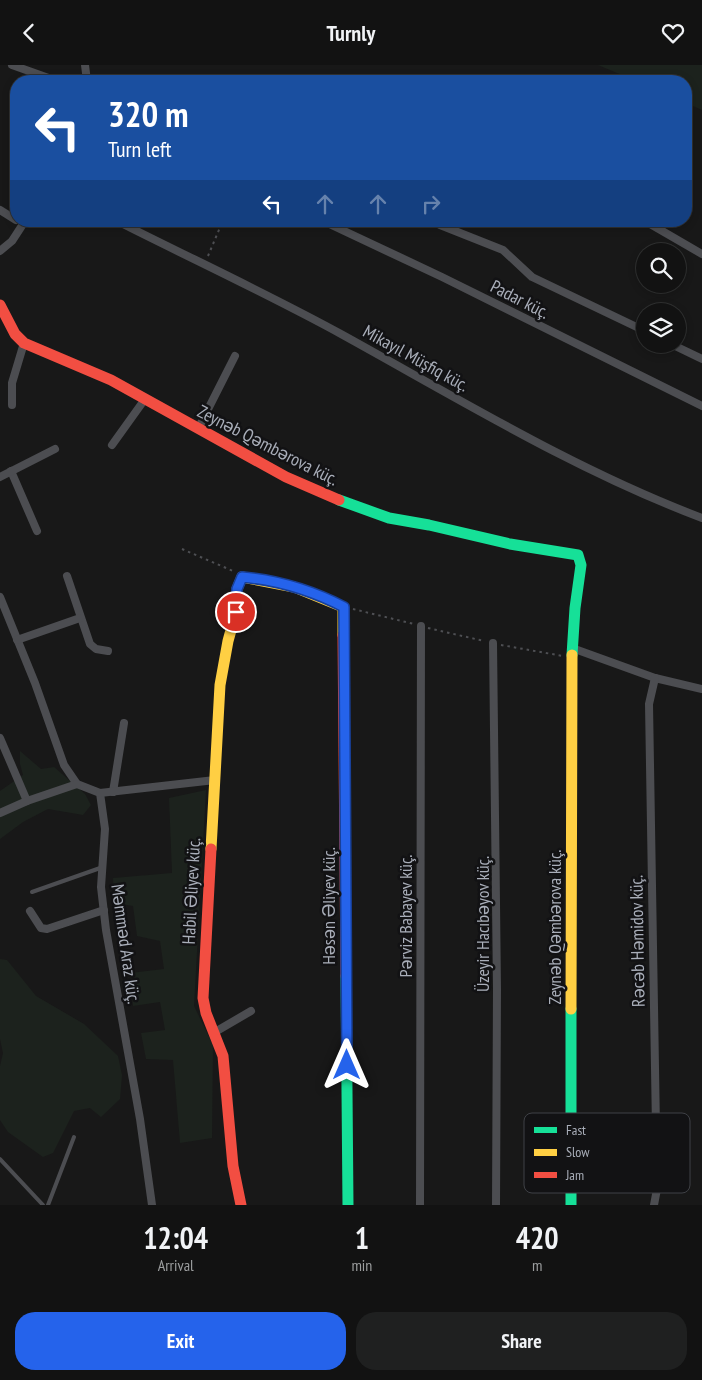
<!DOCTYPE html>
<meta charset="utf-8">
<style>
:root{--surface:#121212;--page:#1f2020;--text:#f1f3f6;--muted:#9c9e9f;--line:#313232;--accent:#2563eb}
body{margin:0;font-family:"PT Sans Narrow",sans-serif;background:var(--page);color:var(--text);height:100vh;display:flex;flex-direction:column;font-size:19px;white-space:nowrap}
*{box-sizing:border-box;margin:0}
p{font-size:16px;color:var(--muted)}
.icon{flex:none;width:28px;height:28px;fill:none;stroke:currentColor;stroke-width:2;stroke-linecap:round;stroke-linejoin:round}
.map{position:relative;height:1140px;overflow:hidden}
.sheet{display:flex;flex-direction:column;background:var(--surface);flex:1}
.sheet>*{flex:none}
.top-card{position:absolute;left:10px;top:10px;width:682px;height:152px;border-radius:20px;box-shadow:0 2px 8px #0003,0 0 0 1px var(--line);background:#1a4fa0;color:#fff;overflow:hidden}
.controls{position:absolute;left:636px;top:178px;display:grid;gap:10px}
.controls a{display:grid;place-items:center;width:50px;height:50px;border-radius:50%;background:var(--surface);box-shadow:0 2px 8px #0003,0 0 0 1px var(--line);font-size:25px}
.pin{position:absolute;display:grid;place-items:center;width:42px;height:42px;color:#fff;margin:-21px;border:2px solid #fff;border-radius:50%;box-shadow:0 1px 5px #0007}
.me{position:absolute;width:55px;margin:-28px;rotate:0deg;stroke-linejoin:round;filter:drop-shadow(0 0 4px #0008)}
.turn{display:flex;align-items:center;gap:18px;height:105px;padding:0 15px;font-size:22px}
.turn .icon{width:65px;height:65px;stroke-width:2.5}
.turn b{display:block;font-size:35px;line-height:42px}
.lanes{display:flex;align-items:center;height:48px;padding:0 15px;background:#0003;justify-content:center;gap:25px;direction:ltr}
.lanes .off{opacity:.35}
.eta{display:flex;justify-content:space-evenly;align-items:center;height:85px;text-align:center}
.eta b{font-size:30px;font-weight:600;line-height:35px}
.button{display:flex;gap:10px;margin-top:auto;padding:10px 15px}
.button a{flex:1;height:58px;border-radius:20px;background:var(--accent);color:#fff;font-size:20px;font-weight:600;line-height:58px;text-align:center}
.button a+a{background:var(--page);color:var(--text)}
header{display:flex;justify-content:space-between;align-items:center;height:65px;padding:0 15px;background:var(--surface);font-size:22px;font-weight:600}
.map>svg:first-child{display:block}
</style>
<header><svg class="icon" aria-label="back" viewBox="0 0 24 24"><path d="M15 5l-7 7 7 7"/></svg>Turnly<svg class="icon" aria-label="heart" viewBox="0 0 24 24"><path d="M12 20l-8-8c-3-5 5-10 8-4 3-6 11-1 8 4z"/></svg></header>
<div class="map">
<svg width="702" height="1140" viewBox="0 0 702 1140">
<rect width="100%" height="100%" fill="#181818"/>
<g fill="#1c221d">
<polygon points="598,0 702,0 702,45 686,38 686,16 636,16"/>
<polygon points="20,686 41,704 54,702 85,729 91,740 83,750 48,744 23,757 0,774 0,726 23,710 20,699"/>
<polygon points="206,725 194,941 213,980 212,1073 180,1078 173,995 146,994 141,968 165,965 160,937 133,941 130,908 164,904 160,876 137,871 133,841 114,838 113,813 172,808 169,733"/>
<polygon points="0,894 7,895 36,931 84,959 118,991 122,1010 120,1034 101,1052 90,1043 74,1046 53,1088 43,1092 8,1067 0,1055 0,1001 3,988 0,974"/>
</g>
<g fill="none" stroke-linecap="round" stroke-linejoin="round">
<g stroke="#4e4f53" stroke-width="2" stroke-dasharray="2.5 4" stroke-linecap="butt">
<polyline points="208,191 221,160"/>
<polyline points="182,484 233,506"/>
<polyline points="353,544 414,559"/>
<polyline points="428,563 484,576"/>
<polyline points="501,580 563,591"/>
</g>
<g stroke="#4c4d51" stroke-width="4">
<polyline points="32,827 103,802"/>
<polyline points="0,1094 43,1140"/>
<polyline points="48,1140 74,1072"/>
</g>
<g stroke="#4c4d51" stroke-width="8">
<polyline points="12,0 57,16"/>
<polyline points="85,0 87,16"/>
<polyline points="0,145 16,155"/>
<path d="M 117,156 C 192,194 268,229 341,269 C 459,334 575,405 702,453"/>
<polyline points="323,156 442,212 702,341"/>
<polyline points="437,156 440,160 503,185 532,212 645,266"/>
<polyline points="645,156 702,189"/>
<polyline points="0,186 12,176 25,156"/>
<polyline points="671,279 702,294"/>
<polyline points="12,340 12,318 24,278"/>
<polyline points="198,364 235,291"/>
<polyline points="112,380 145,334"/>
<polyline points="11,406 37,466"/>
<polyline points="0,412 55,384"/>
<polyline points="67,511 90,579 96,584 108,586"/>
<polyline points="0,532 35,618 64,700 77,719 100,728 105,764 101,822 106,865 140,1054 152,1140"/>
<polyline points="17,575 80,553"/>
<polyline points="493,578 497,924 496,1140"/>
<polyline points="572,583 655,613 702,624"/>
<polyline points="0,673 27,736"/>
<polyline points="113,727 124,658"/>
<polyline points="100,728 215,715"/>
<polyline points="0,748 27,736 77,719"/>
<polyline points="30,846 41,863 47,864 104,845"/>
<polyline points="215,967 251,946"/>
<polyline points="420,1140 421,561"/>
<polyline points="654,1140 657,1124 649,639 655,613"/>
</g>
<g stroke="#16e098" stroke-width="11">
<polyline points="339,435 389,453 429,460 510,479 578,490 581,500 575,543 572,590"/>
<polyline points="346,911 348,1140"/>
<polyline points="571,944 571,1140"/>
</g>
<g stroke="#ffcf43" stroke-width="11">
<polyline points="211,784 220,620 228,576 236,547 237,524 242,512 294,522 343,542 343,570"/>
<polyline points="571,944 572,590"/>
</g>
<g stroke="#f24e42" stroke-width="11">
<polyline points="0,240 15,269 24,278 111,315 286,412 339,435"/>
<polyline points="343,570 346,911"/>
<polyline points="211,784 203,933 206,948 223,991 233,1101 241,1140"/>
</g>
</g>
<g fill="none" stroke-linecap="round" stroke-linejoin="round">
<defs>
<path id="route" d="M 236,547 L 237,524 L 242,512 C 276,515 313,526 344,542 L 347,1000"/>
</defs>
<use href="#route" stroke="#184099" stroke-width="12"/>
<use href="#route" stroke="#2563eb" stroke-width="9"/>
</g>
<g text-anchor="middle" dominant-baseline="central" stroke-width="5" stroke-linejoin="round" paint-order="stroke">
<g font-size="18" fill="#a9aeb9" stroke="#121214">
<text transform="translate(520 234) rotate(27)">Padar küç.</text>
<text transform="translate(416 293) rotate(29)">Mikayıl Müşfiq küç.</text>
<text transform="translate(268 380) rotate(27)">Zeynəb Qəmbərova küç.</text>
<text transform="translate(191 826) rotate(-87)">Habil Əliyev küç.</text>
<text transform="translate(328 841) rotate(-90)">Həsən Əliyev küç.</text>
<text transform="translate(405 851) rotate(-90)">Pərviz Babayev küç.</text>
<text transform="translate(482 859) rotate(-90)">Üzeyir Hacıbəyov küç.</text>
<text transform="translate(554 862) rotate(-90)">Zeynəb Qəmbərova küç.</text>
<text transform="translate(637 876) rotate(-91)">Rəcəb Həmidov küç.</text>
<text transform="translate(126 879) rotate(82)">Məmməd Araz küç.</text>
</g>
</g>
<rect x="524" y="1048" width="166" height="80" rx="8" fill="#121214" stroke="#3f4146" stroke-width="1"/>
<rect x="534" y="1062" width="23" height="6" fill="#16e098"/>
<rect x="534" y="1084" width="23" height="7" fill="#ffcf43"/>
<rect x="534" y="1107" width="23" height="6" fill="#f24e42"/>
<g font-size="14" fill="#a9aeb9">
<text x="566" y="1070">Fast</text>
<text x="566" y="1092">Slow</text>
<text x="566" y="1115">Jam</text>
</g>
</svg>
<div class="controls">
<a><svg class="icon" aria-label="search" viewBox="0 0 24 24"><circle cx="10" cy="10" r="6"/><path d="M15 15l6 6"/></svg></a>
<a><svg class="icon" aria-label="layers" viewBox="0 0 24 24"><path d="M12 4l9 5-9 5-9-5zM3 14l9 5 9-5"/></svg></a>
</div>
<div class="pin" style="left:236px;top:547px;background:#d93025"><svg class="icon" aria-label="arrive" viewBox="0 0 24 24"><path d="M6 21V4h12l-3 4 3 4H6"/></svg></div>
<svg class="me" style="left:347px;top:1000px" viewBox="-20 -20 40 40"><path d="M0-17L14 15 0 8-14 15z" fill="#2563eb" stroke="#fff" stroke-width="4"/></svg>
<div class="top-card">
<div class="turn"><svg class="icon" aria-label="left" viewBox="0 0 24 24"><path d="M17 20v-9H6M10 6l-5 5 5 5"/></svg><div><b>320 m</b>Turn left</div></div>
<div class="lanes"><svg class="icon" aria-label="left" viewBox="0 0 24 24"><path d="M17 20v-9H6M10 6l-5 5 5 5"/></svg><svg class="icon off" aria-label="ahead" viewBox="0 0 24 24"><path d="M12 20V5M6 11l6-6 6 6"/></svg><svg class="icon off" aria-label="ahead" viewBox="0 0 24 24"><path d="M12 20V5M6 11l6-6 6 6"/></svg><svg class="icon off" aria-label="right" viewBox="0 0 24 24"><path d="M7 20v-9h11M14 6l5 5-5 5"/></svg></div>
</div>
</div>
<section class="sheet">
<div class="eta">
<div><b>12:04</b><p>Arrival</p></div>
<div><b>1</b><p>min</p></div>
<div><b>420</b><p>m</p></div>
</div>
<div class="button"><a>Exit</a><a>Share</a></div>
</section>
